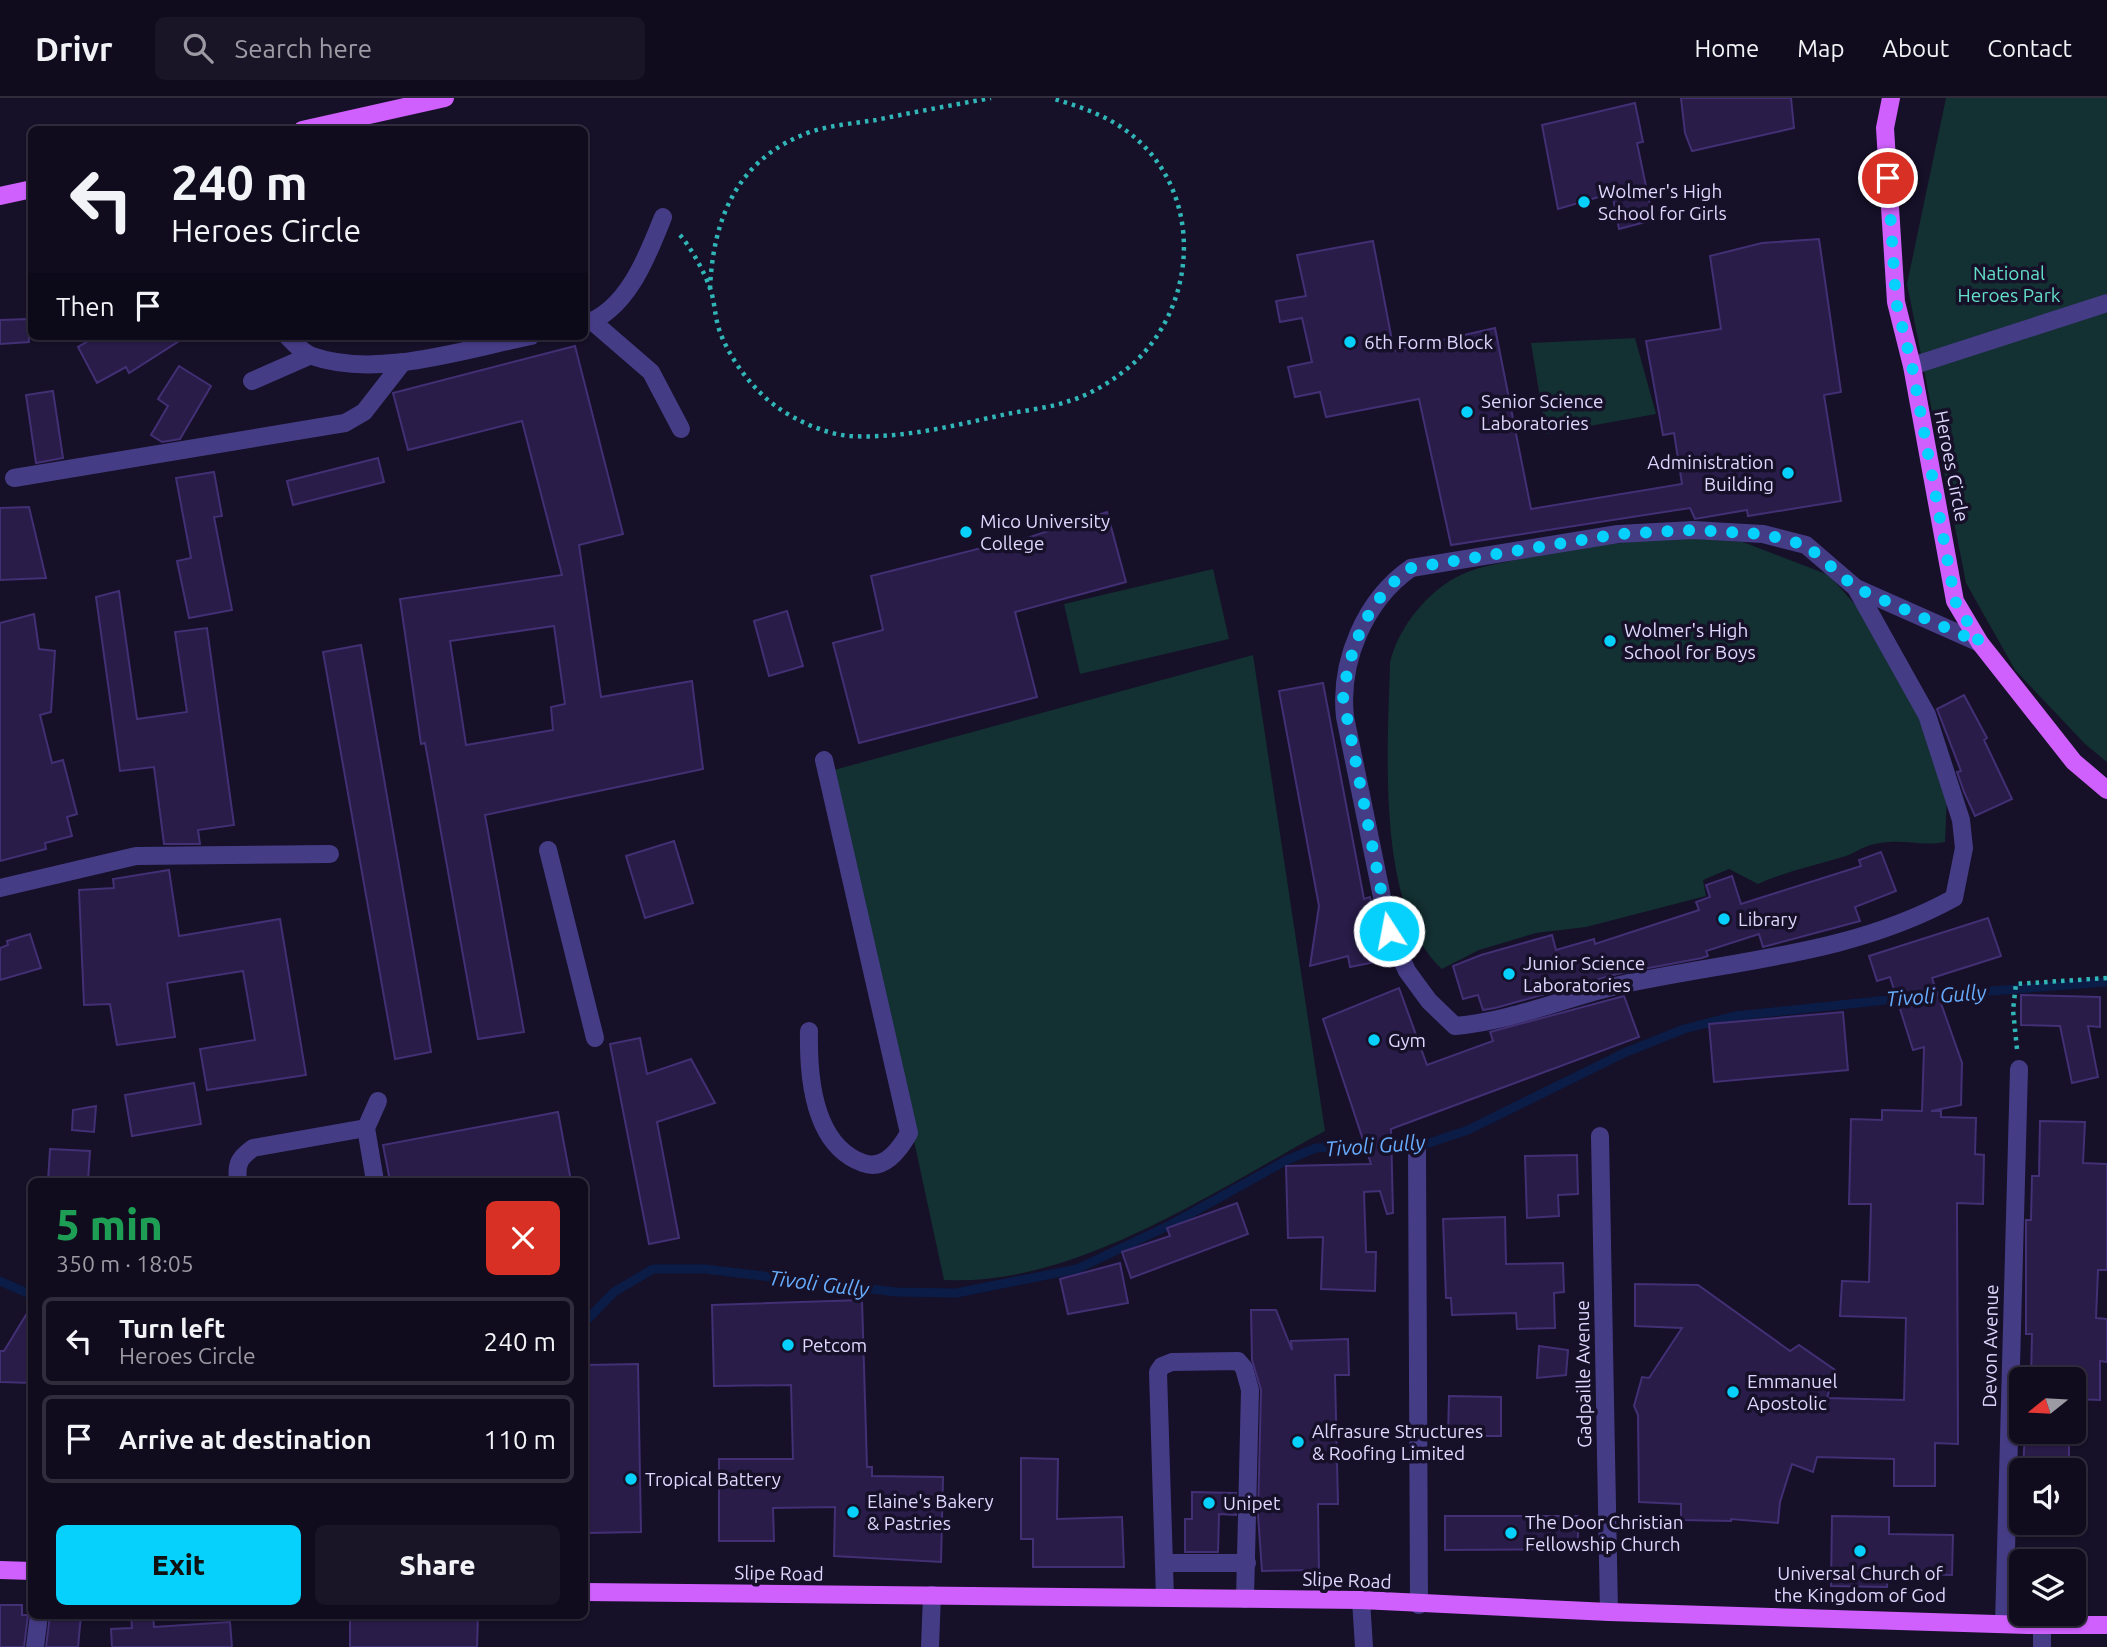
<!DOCTYPE html>
<meta charset="utf-8">
<style>
:root{--surface:#100c1e;--page:#191527;--text:#f1f3f6;--muted:#9c9ba4;--line:#302c3c;--accent:#06d0fc}
body{margin:0;font-family:Ubuntu,sans-serif;background:var(--page);color:var(--text);height:100vh;display:flex;flex-direction:column;font-size:26px;white-space:nowrap}
*{box-sizing:border-box;margin:0}
p{font-size:23px;color:var(--muted)}
.icon{flex:none;width:38px;height:38px;fill:none;stroke:currentColor;stroke-width:2;stroke-linecap:round;stroke-linejoin:round}
.map{position:relative;flex:1;overflow:hidden}
.details{position:absolute;left:28px;top:1080px;width:560px;height:441px;display:flex;flex-direction:column;background:var(--surface);border-radius:10px;box-shadow:0 2px 5px #0004,0 0 0 2px var(--line)}
.details>*{flex:none}
.top-card{position:absolute;left:28px;top:28px;width:560px;height:214px;border-radius:10px;box-shadow:0 2px 5px #0004,0 0 0 2px var(--line);background:#100c1e;color:var(--text);overflow:hidden}
.needle{width:46px;rotate:252deg}
.controls{position:absolute;left:2009px;top:1269px;display:grid;gap:14px}
.controls a{display:grid;place-items:center;width:77px;height:77px;border-radius:10px;background:var(--surface);box-shadow:0 2px 5px #0004,0 0 0 2px var(--line);font-size:35px}
.pin{position:absolute;display:grid;place-items:center;width:60px;height:60px;color:#fff;margin:-30px;border:4px solid #fff;border-radius:50%;box-shadow:0 2px 7px #0007}
.me{position:absolute;width:77px;margin:-38px;rotate:349deg;stroke-linejoin:round;filter:drop-shadow(0 0 5px #0008)}
.turn{display:flex;align-items:center;gap:24px;height:147px;padding:0 28px;font-size:32px}
.turn .icon{width:91px;height:91px;stroke-width:2.5}
.turn b{display:block;font-size:49px;line-height:60px}
.then{display:flex;align-items:center;height:66px;padding:0 28px;background:#0003;gap:14px;font-size:26px}
.round{display:grid;place-items:center;flex:none;width:74px;height:74px;border-radius:10px;background:var(--page)}
.summary{display:flex;align-items:center;justify-content:space-between;height:119px;padding:0 28px}
h1{font-size:42px;font-weight:800;line-height:52px;color:#1e9e55}
.action{display:flex;gap:14px;margin-top:auto;padding:14px 28px}
.action a{flex:1;height:80px;border-radius:10px;background:var(--accent);color:#111;font-size:28px;font-weight:800;line-height:80px;text-align:center}
.action a+a{background:var(--page);color:var(--text)}
ul{padding:0;list-style:none}
li{display:flex;align-items:center;gap:21px;height:88px;margin:0 14px 10px;padding:0 14px;border:4px solid var(--line);border-radius:10px}
li div{flex:1}
li b{display:block;font-size:26px}
li em{font-style:normal}
header{display:flex;align-items:center;gap:42px;box-sizing:border-box;height:98px;padding:0 35px;background:var(--surface);border-bottom:2px solid var(--line)}
header strong{font-size:33px}
nav{display:flex;gap:38px;margin-inline-start:auto;font-size:24px}
.search{width:490px;height:63px;background:var(--page);display:flex;align-items:center;gap:18px;box-sizing:border-box;padding:0 24px;border-radius:10px;color:var(--muted);font-size:26px}
.map>svg:first-child{display:block}
</style>
<header>
<strong>Drivr</strong>
<div class="search"><svg class="icon" aria-label="search" viewBox="0 0 24 24"><circle cx="10" cy="10" r="6"/><path d="M15 15l6 6"/></svg>Search here</div>
<nav><a>Home</a><a>Map</a><a>About</a><a>Contact</a></nav>
</header>
<div class="map">
<svg width="2107" height="1549" viewBox="0 0 2107 1549">
<rect width="100%" height="100%" fill="#161028"/>
<g fill="#133032">
<polygon points="1946,0 2107,0 2107,664 2085,646 2015,572 1966,485 1907,186"/>
<polygon points="1635,240 1656,316 1546,336 1531,245"/>
<path d="M 1685,440 L 1743,444 L 1829,477 L 1866,519 L 1917,615 L 1947,699 L 1945,744 C 1919,749 1898,739 1871,747 C 1862,749 1855,755 1846,758 C 1816,767 1787,773 1758,786 L 1729,771 L 1703,782 L 1706,798 L 1586,829 L 1536,835 L 1479,852 L 1442,871 C 1375,809 1388,648 1390,564 C 1399,528 1429,491 1463,476 C 1481,468 1501,465 1520,461 C 1575,449 1629,443 1685,440 Z"/>
<polygon points="1213,471 1229,541 1080,576 1064,506"/>
<path d="M 1253,557 L 1325,1033 C 1213,1093 1075,1189 944,1182 L 834,672 Z"/>
</g>
<g fill="none" stroke-linecap="round" stroke-linejoin="round">
<g stroke="#0b1c46" stroke-width="9">
<polyline points="1927,898 2107,884"/>
<polyline points="0,1183 32,1197"/>
<polyline points="584,1225 614,1194 653,1171 705,1171 896,1194 956,1195 1077,1171 1170,1127 1287,1062 1316,1050 1429,1045 1468,1032 1624,955 1684,931 1735,918 1906,900"/>
</g>
</g>
<g fill="#291c49" stroke="#422f74" stroke-width="2" fill-rule="evenodd">
<polygon points="1681,0 1791,0 1794,30 1692,53 1685,35"/>
<polygon points="1635,5 1643,44 1637,45 1653,122 1619,131 1612,95 1558,111 1542,27"/>
<polygon points="1819,141 1841,294 1824,297 1841,403 1748,418 1747,412 1695,421 1690,410 1451,447 1419,301 1326,319 1320,294 1295,299 1288,269 1312,264 1302,220 1280,224 1276,203 1306,198 1297,157 1373,143 1394,253 1495,230 1531,411 1682,386 1674,335 1663,337 1646,243 1721,231 1710,158 1762,145"/>
<polygon points="28,221 29,244 0,246 0,222"/>
<polygon points="97,238 187,238 129,275 126,269 97,285 78,249"/>
<path d="M 575,248 L 623,436 L 579,447 L 601,599 L 692,583 L 703,671 L 485,717 L 524,934 L 478,941 L 425,645 L 421,646 L 400,501 L 562,477 L 522,323 L 408,352 L 393,295 ZM 554,528 L 565,606 L 551,609 L 553,632 L 466,647 L 450,543 Z"/>
<polygon points="179,268 211,288 180,341 162,344 151,337 168,308 158,301"/>
<polygon points="53,293 63,360 36,365 26,297"/>
<polygon points="378,360 384,384 293,407 287,383"/>
<polygon points="214,374 222,418 214,419 232,512 189,520 177,463 191,460 176,380"/>
<polygon points="29,409 46,480 0,482 0,410"/>
<polygon points="1107,414 1126,484 1015,514 1037,599 859,645 833,545 883,532 871,478 1005,444 1005,447"/>
<polygon points="119,493 137,621 187,614 175,534 207,530 234,727 198,732 200,746 164,746 154,669 120,673 96,499"/>
<polygon points="787,513 803,568 769,578 754,523"/>
<polygon points="34,516 39,551 55,553 51,614 40,617 52,665 63,662 77,716 67,719 72,738 45,745 46,751 0,763 0,525"/>
<polygon points="361,547 431,954 395,961 323,554"/>
<polygon points="1323,585 1364,801 1370,799 1385,862 1350,869 1348,858 1310,868 1319,808 1279,593"/>
<polygon points="1964,597 1987,640 1984,642 2012,701 1975,718 1964,694 1957,674 1961,673 1937,611"/>
<polygon points="674,743 693,805 645,820 626,758"/>
<polygon points="1881,754 1896,793 1855,809 1860,823 1763,849 1759,836 1706,853 1708,858 1702,860 1617,876 1495,910 1483,912 1478,897 1463,901 1453,868 1481,857 1552,837 1556,852 1594,841 1595,846 1699,812 1696,804 1710,799 1706,787 1732,778 1741,806 1861,768 1859,762"/>
<polygon points="169,772 179,838 280,821 306,977 207,992 200,951 255,942 243,873 167,885 175,939 117,947 110,906 84,907 79,792 114,790 113,781"/>
<polygon points="1988,820 2001,858 1932,880 1936,892 1929,894 1937,894 1962,965 1961,1007 1931,1013 1941,1013 1941,1019 1976,1020 1975,1056 1984,1057 1983,1106 1957,1105 1958,1346 1935,1345 1935,1388 1894,1388 1894,1361 1817,1359 1813,1374 1792,1366 1780,1404 1778,1425 1731,1421 1731,1423 1681,1422 1681,1406 1639,1404 1638,1317 1634,1308 1642,1279 1649,1280 1682,1230 1635,1228 1635,1186 1698,1187 1790,1253 1799,1247 1835,1272 1827,1300 1904,1302 1906,1220 1840,1218 1842,1183 1869,1184 1871,1106 1849,1106 1851,1021 1882,1022 1882,1012 1922,1013 1924,949 1913,952 1890,879 1877,883 1869,858"/>
<polygon points="30,836 41,870 0,882 0,850 8,847 7,843"/>
<polygon points="1399,890 1427,967 1493,943 1490,934 1624,898 1639,939 1391,1031 1393,1115 1387,1116 1380,1093 1364,1094 1366,1154 1376,1154 1375,1193 1321,1191 1323,1139 1288,1140 1286,1068 1371,1066 1323,921"/>
<polygon points="2021,897 2100,899 2100,929 2088,928 2098,979 2072,985 2060,928 2021,927"/>
<polygon points="1843,914 1848,972 1714,984 1709,926"/>
<polygon points="640,940 647,976 691,961 715,1005 657,1024 679,1140 649,1146 610,946"/>
<polygon points="194,985 201,1026 132,1038 125,997"/>
<polygon points="96,1008 94,1034 72,1032 73,1012"/>
<polygon points="558,1014 571,1083 390,1083 383,1047"/>
<polygon points="2040,1023 2085,1024 2083,1065 2107,1066 2107,1172 2098,1172 2096,1220 2107,1221 2107,1264 2100,1263 2100,1302 2074,1301 2074,1281 2031,1281 2032,1236 2026,1236 2026,1122 2031,1122 2032,1078 2039,1078"/>
<polygon points="50,1051 90,1053 88,1083 48,1083"/>
<polygon points="1577,1057 1578,1096 1558,1097 1559,1118 1527,1120 1525,1058"/>
<polygon points="1237,1105 1248,1136 1131,1180 1122,1154 1170,1138 1167,1130"/>
<polygon points="1505,1119 1506,1166 1563,1165 1564,1194 1554,1195 1555,1230 1517,1231 1516,1215 1452,1217 1451,1200 1446,1200 1443,1121"/>
<polygon points="1120,1165 1128,1205 1068,1216 1060,1181"/>
<polygon points="862,1202 867,1369 872,1369 872,1378 943,1379 941,1464 834,1458 835,1409 773,1410 774,1443 719,1443 719,1361 793,1361 791,1287 714,1288 712,1207"/>
<polygon points="32,1207 32,1285 0,1284 0,1253 4,1253"/>
<polygon points="1251,1212 1276,1212 1292,1252 1291,1243 1348,1241 1349,1277 1335,1277 1338,1406 1318,1406 1319,1472 1262,1473 1258,1417 1261,1292 1252,1262"/>
<polygon points="1539,1248 1568,1252 1566,1277 1537,1280"/>
<polygon points="638,1266 641,1434 587,1435 584,1267"/>
<polygon points="1449,1298 1501,1299 1501,1338 1448,1338"/>
<polygon points="2025,1334 2069,1334 2069,1372 2023,1371"/>
<polygon points="1021,1360 1058,1361 1057,1421 1122,1419 1124,1469 1033,1469 1033,1441 1021,1441"/>
<polygon points="1192,1394 1236,1395 1236,1417 1219,1416 1218,1454 1185,1454 1185,1421 1192,1421"/>
<polygon points="1445,1418 1578,1418 1578,1451 1445,1452"/>
<polygon points="1832,1418 1889,1419 1889,1436 1953,1437 1952,1477 1888,1475 1887,1489 1831,1488"/>
<polygon points="0,1507 22,1507 22,1517 28,1517 24,1549 0,1549"/>
<polygon points="50,1517 81,1517 78,1549 46,1549"/>
<polygon points="131,1517 153,1517 154,1529 230,1524 232,1549 112,1549 111,1531 132,1530"/>
<polygon points="350,1517 478,1517 477,1549 350,1549"/>
</g>
<g fill="none" stroke-linecap="round" stroke-linejoin="round">
<g stroke="#31b6b8" stroke-width="4.5" stroke-dasharray="3.5 5" stroke-linecap="butt">
<path d="M 680,137 C 692,151 705,175 711,193 C 715,206 715,221 720,234 C 730,261 753,292 777,309 C 797,323 825,336 850,338 C 903,341 956,327 1007,316 C 1027,312 1049,310 1069,303 C 1093,296 1119,279 1137,262 C 1200,200 1202,90 1128,34 C 1106,17 1078,8 1051,0"/>
<path d="M 710,191 C 713,118 739,58 813,33 C 833,27 856,25 876,22 C 914,14 953,7 991,0"/>
<polyline points="2017,951 2013,912 2016,886 2107,880"/>
</g>
<g stroke="#453c86" stroke-width="18">
<polyline points="592,223 651,274 681,331"/>
<path d="M 584,226 C 627,213 648,157 663,119"/>
<path d="M 287,238 C 294,245 303,255 312,258 C 377,281 466,251 531,238"/>
<polyline points="1912,268 2107,205"/>
<polyline points="252,283 309,258"/>
<polyline points="14,380 345,325 364,314 403,264"/>
<path d="M 1693,432 L 1763,436 L 1806,447 L 1856,490 L 1927,617 L 1961,722 L 1964,750 L 1954,800 C 1851,857 1734,862 1620,887 C 1565,900 1512,923 1455,928 L 1429,903 L 1407,873 L 1389,833 L 1345,619 C 1339,563 1365,502 1411,470 L 1618,436 Z"/>
<polyline points="1856,490 1980,545"/>
<polyline points="548,752 595,940"/>
<polyline points="0,790 136,758 330,756"/>
<path d="M 809,933 C 808,979 813,1047 863,1065 C 884,1073 900,1051 909,1035 L 824,662"/>
<polyline points="1600,1038 1609,1514"/>
<polyline points="1417,1052 1419,1507"/>
<path d="M 238,1083 C 236,1066 239,1060 253,1050 L 366,1030"/>
<polyline points="375,1083 366,1030 378,1003"/>
<polyline points="1165,1465 1247,1465"/>
<polyline points="1165,1500 1158,1274 1162,1268 1172,1264 1238,1263 1244,1270 1250,1292 1245,1501"/>
<polyline points="1361,1502 1364,1549"/>
<polyline points="2004,1526 2019,971"/>
<polyline points="35,1549 39,1517"/>
<polyline points="930,1549 932,1497"/>
<polyline points="2042,1549 2042,1526"/>
</g>
<g stroke="#cf60fd" stroke-width="18">
<polyline points="1891,0 1885,30 1896,204 1912,268 1955,503 1980,545 2074,664 2107,692"/>
<polyline points="302,32 445,0"/>
<polyline points="0,98 32,91"/>
<polyline points="0,1472 32,1473"/>
<polyline points="584,1494 1361,1502 1609,1514 2028,1527 2107,1527"/>
</g>
</g>
<g fill="none" stroke-linecap="round" stroke-linejoin="round">
<path stroke="#06d0fc" stroke-width="12" stroke-dasharray="0 21.6" d="M 1389,833 L 1343,599 C 1350,548 1368,500 1411,470 L 1618,436 L 1693,432 L 1763,436 L 1806,447 L 1856,490 L 1980,545 L 1955,503 L 1912,268 L 1896,204 L 1888,80"/>
</g>
<g fill="#06d0fc" stroke="#161028" stroke-width="2.5">
<circle cx="1584" cy="104" r="7"/>
<circle cx="1350" cy="244" r="7"/>
<circle cx="1467" cy="314" r="7"/>
<circle cx="1788" cy="375" r="7"/>
<circle cx="966" cy="434" r="7"/>
<circle cx="1610" cy="543" r="7"/>
<circle cx="1724" cy="821" r="7"/>
<circle cx="1509" cy="876" r="7"/>
<circle cx="1374" cy="942" r="7"/>
<circle cx="788" cy="1247" r="7"/>
<circle cx="1733" cy="1294" r="7"/>
<circle cx="1298" cy="1344" r="7"/>
<circle cx="631" cy="1381" r="7"/>
<circle cx="1209" cy="1405" r="7"/>
<circle cx="853" cy="1414" r="7"/>
<circle cx="1511" cy="1435" r="7"/>
<circle cx="1860" cy="1453" r="7"/>
</g>
<g text-anchor="middle" dominant-baseline="central" stroke-width="7" stroke-linejoin="round" paint-order="stroke">
<g font-size="19" fill="#dfd7fe" stroke="#161028" text-anchor="start">
<text x="1598" y="93">Wolmer's High<tspan x="1598" dy="22">School for Girls</tspan></text>
<text x="1364" y="244">6th Form Block</text>
<text x="1481" y="303">Senior Science<tspan x="1481" dy="22">Laboratories</tspan></text>
<text x="1774" y="364" text-anchor="end">Administration<tspan x="1774" dy="22">Building</tspan></text>
<text x="980" y="423">Mico University<tspan x="980" dy="22">College</tspan></text>
<text x="1624" y="532">Wolmer's High<tspan x="1624" dy="22">School for Boys</tspan></text>
<text x="1738" y="821">Library</text>
<text x="1523" y="865">Junior Science<tspan x="1523" dy="22">Laboratories</tspan></text>
<text x="1388" y="942">Gym</text>
<text x="802" y="1247">Petcom</text>
<text x="1747" y="1283">Emmanuel<tspan x="1747" dy="22">Apostolic</tspan></text>
<text x="1312" y="1333">Alfrasure Structures<tspan x="1312" dy="22">&amp; Roofing Limited</tspan></text>
<text x="645" y="1381">Tropical Battery</text>
<text x="867" y="1403">Elaine's Bakery<tspan x="867" dy="22">&amp; Pastries</tspan></text>
<text x="1223" y="1405">Unipet</text>
<text x="1525" y="1424">The Door Christian<tspan x="1525" dy="22">Fellowship Church</tspan></text>
<text x="1860" y="1475" text-anchor="middle">Universal Church of<tspan x="1860" dy="22">the Kingdom of God</tspan></text>
</g>
<g font-size="19" fill="#63dfca" stroke="#161028">
<text x="2009" y="175">National<tspan x="2009" dy="22">Heroes Park</tspan></text>
</g>
<g font-size="19" fill="#dfd7fe" stroke="#161028">
<text transform="translate(1952 368) rotate(79)">Heroes Circle</text>
<text transform="translate(1990 1248) rotate(-89)">Devon Avenue</text>
<text transform="translate(1583 1276) rotate(-91)">Gadpaille Avenue</text>
<text transform="translate(779 1475) rotate(1)">Slipe Road</text>
<text transform="translate(1347 1482) rotate(2)">Slipe Road</text>
</g>
<g font-size="21" font-style="italic" fill="#67acfd" stroke="#161028">
<text transform="translate(1936 897) rotate(-4)">Tivoli Gully</text>
<text transform="translate(1375 1047) rotate(-4)">Tivoli Gully</text>
<text transform="translate(819 1185) rotate(7)">Tivoli Gully</text>
</g>
</g>
</svg>
<div class="controls">
<a><svg class="needle" viewBox="-14 -14 28 28"><path d="M0-13l5 13h-10z" fill="#e53935"/><path d="M0 13l5-13h-10z" fill="#9c9ba4"/></svg></a>
<a><svg class="icon" aria-label="sound" viewBox="0 0 24 24"><path d="M4 9h4l5-4v14l-5-4H4zM17 9q2 3 0 6"/></svg></a>
<a><svg class="icon" aria-label="layers" viewBox="0 0 24 24"><path d="M12 4l9 5-9 5-9-5zM3 14l9 5 9-5"/></svg></a>
</div>
<div class="pin" style="left:1888px;top:80px;background:#d93025"><svg class="icon" aria-label="arrive" viewBox="0 0 24 24"><path d="M6 21V4h12l-3 4 3 4H6"/></svg></div>
<svg class="me" style="left:1389px;top:833px" viewBox="-20 -20 40 40"><circle r="17" fill="#06d0fc" stroke="#fff" stroke-width="3"/><path d="M0-11L8 9 0 5-8 9z" fill="#fff"/></svg>
<div class="top-card">
<div class="turn"><svg class="icon" aria-label="left" viewBox="0 0 24 24"><path d="M17 20v-9H6M10 6l-5 5 5 5"/></svg><div><b>240 m</b>Heroes Circle</div></div>
<div class="then">Then<svg class="icon" aria-label="arrive" viewBox="0 0 24 24"><path d="M6 21V4h12l-3 4 3 4H6"/></svg></div>
</div>
<section class="details">
<div class="summary"><div><h1>5 min</h1><p>350 m · 18:05</p></div><a class="round" style="background:#d93025;color:#fff"><svg class="icon" aria-label="close" viewBox="0 0 24 24"><path d="M6 6l12 12M18 6L6 18"/></svg></a></div>
<ul>
<li><svg class="icon" aria-label="left" viewBox="0 0 24 24"><path d="M17 20v-9H6M10 6l-5 5 5 5"/></svg><div><b>Turn left</b><p>Heroes Circle</p></div><em>240 m</em></li>
<li><svg class="icon" aria-label="arrive" viewBox="0 0 24 24"><path d="M6 21V4h12l-3 4 3 4H6"/></svg><div><b>Arrive at destination</b></div><em>110 m</em></li>
</ul>
<div class="action"><a>Exit</a><a>Share</a></div>
</section>
</div>
